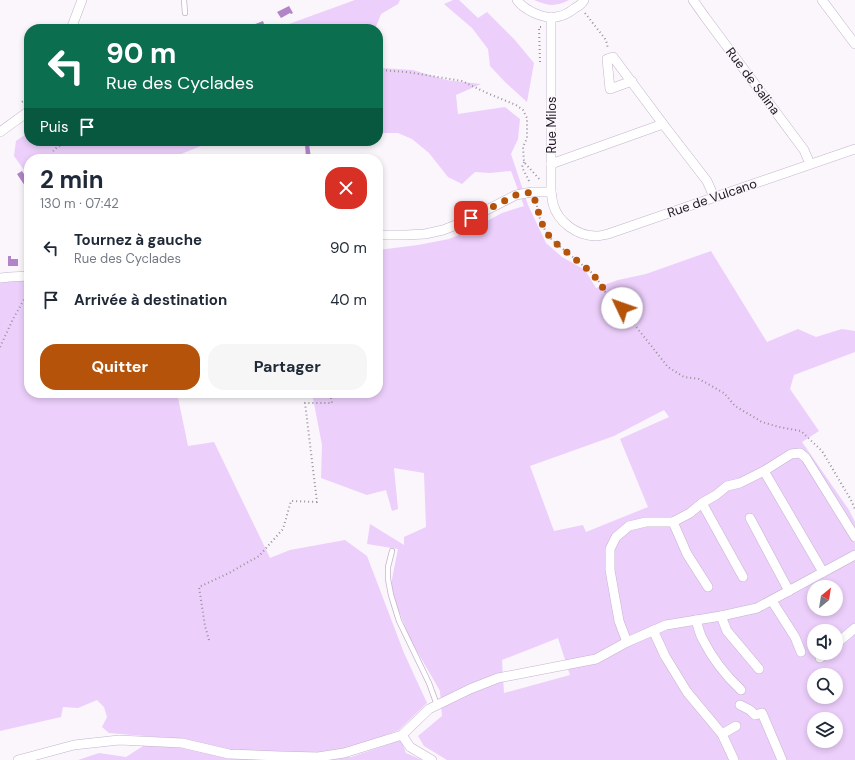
<!DOCTYPE html>
<html lang="fr">
<meta charset="utf-8">
<style>
:root{--surface:#fff;--page:#f6f6f7;--text:#1f2937;--muted:#747a83;--accent:#b45309}
body{margin:0;font-family:"DM Sans",sans-serif;background:var(--page);color:var(--text);height:100vh;display:flex;flex-direction:column;font-size:15px;white-space:nowrap}
*{box-sizing:border-box;margin:0}
p{font-size:13px;color:var(--muted)}
.icon{flex:none;width:22px;height:22px;fill:none;stroke:currentColor;stroke-width:2;stroke-linecap:round;stroke-linejoin:round}
.map{position:relative;flex:1;overflow:hidden}
.details{position:absolute;left:24px;top:154px;width:359px;height:244px;display:flex;flex-direction:column;background:var(--surface);border-radius:16px;box-shadow:0 2px 6px #0003}
.details>*{flex:none}
.banner{position:absolute;left:24px;top:24px;width:359px;height:122px;border-radius:16px;box-shadow:0 2px 6px #0003;background:#0b6e4f;color:#fff;overflow:hidden}
.needle{width:26px;rotate:30deg}
.buttons{position:absolute;left:807px;top:580px;display:grid;gap:8px}
.buttons a{display:grid;place-items:center;width:36px;height:36px;border-radius:50%;background:var(--surface);box-shadow:0 2px 6px #0003;font-size:20px}
.pin{position:absolute;display:grid;place-items:center;width:34px;height:34px;color:#fff;margin:-17px;border-radius:8px;box-shadow:0 2px 6px #0006}
.me{position:absolute;width:44px;margin:-22px;rotate:312deg;stroke-linejoin:round;filter:drop-shadow(0 0 3px #0008)}
.turn{display:flex;align-items:center;gap:14px;height:84px;padding:0 16px;font-size:18px}
.turn .icon{width:52px;height:52px;stroke-width:2.5}
.turn b{display:block;font-size:28px;line-height:34px}
.then{display:flex;align-items:center;height:38px;padding:0 16px;background:#0003;gap:8px;font-size:15px}
.round{display:grid;place-items:center;flex:none;width:42px;height:42px;border-radius:16px;background:var(--page)}
.overview{display:flex;align-items:center;justify-content:space-between;height:68px;padding:0 16px}
h1{font-size:24px;font-weight:700;line-height:30px}
.button{display:flex;gap:8px;margin-top:auto;padding:8px 16px}
.button a{flex:1;height:46px;border-radius:16px;background:var(--accent);color:#fff;font-size:16px;font-weight:700;line-height:46px;text-align:center}
.button a+a{background:var(--page);color:var(--text)}
ul{padding:0;list-style:none}
li{display:flex;align-items:center;gap:12px;height:52px;padding:0 16px}
li div{flex:1}
li b{display:block;font-size:15px}
li em{font-style:normal}
.map>svg:first-child{display:block}
</style>
<div class="map">
<svg width="855" height="760" viewBox="0 0 855 760">
<rect width="100%" height="100%" fill="#faf6fc"/>
<g fill="#eccffb" fill-rule="evenodd">
<polygon points="355,0 400,0 398,4 381,14 375,29 275,29"/>
<polygon points="453,0 459,0 478,18 487,12 514,39 534,63 527,102 505,82 490,66 488,49 472,28 444,4"/>
<path d="M 534,0 L 569,0 C 555,7 548,6 534,0 Z"/>
<path d="M 378,65 L 381,68 L 413,70 L 446,80 L 481,84 L 456,95 L 458,114 L 505,107 L 520,119 L 518,139 L 511,154 L 528,205 L 546,243 L 562,257 L 585,270 L 596,288 L 618,280 L 646,274 L 711,251 L 767,342 L 798,329 L 816,337 L 842,329 L 855,331 L 855,352 L 794,375 L 790,389 L 819,431 L 802,442 L 849,510 L 855,522 L 855,760 L 447,760 L 424,746 L 418,736 L 442,716 L 440,691 L 410,639 L 397,606 L 391,584 L 398,549 L 367,544 L 370,524 L 404,545 L 404,537 L 426,527 L 424,473 L 394,468 L 398,509 L 392,511 L 386,490 L 367,495 L 321,478 L 322,445 L 312,393 L 378,393 L 378,250 L 418,245 L 449,239 L 466,232 L 502,213 L 524,206 L 511,171 L 490,173 L 475,172 L 462,184 L 448,177 L 429,153 L 412,139 L 398,133 L 378,133 ZM 664,410 L 669,417 L 620,439 L 648,507 L 586,532 L 583,525 L 554,531 L 530,466 L 614,436 ZM 814,587 L 836,587 L 836,609 L 814,609 ZM 814,631 L 836,631 L 836,653 L 814,653 ZM 558,638 L 570,675 L 504,693 L 502,660 ZM 814,675 L 836,675 L 836,697 L 814,697 ZM 814,719 L 836,719 L 836,741 L 814,741 Z"/>
<polygon points="29,132 29,141 213,141 169,159 29,159 29,177 14,156 16,141"/>
<polygon points="29,278 29,393 177,393 188,446 214,442 270,558 290,550 345,540 367,556 404,653 427,703 399,730 360,745 315,754 228,751 180,739 109,733 102,727 107,717 104,707 97,700 78,708 63,707 61,717 0,731 0,280"/>
<polygon points="401,740 406,753 422,760 78,760 99,753 126,757 143,746 180,746 275,760 351,757"/>
</g>
<g fill="#b284c8">
<polygon points="289,6 293,13 291,14 290,13 281,18 277,12"/>
<polygon points="263,21 265,27 268,26 269,28 251,29 250,26"/>
<polygon points="305,144 309,144 311,158 306,158"/>
<polygon points="22,171 29,182 29,183 25,186 17,174"/>
<polygon points="8,256 11,256 11,259 18,259 18,266 8,266"/>
</g>
<g fill="none" stroke-linecap="round" stroke-linejoin="round">
<defs>
<g id="service">
<polyline points="184,0 185,13"/>
<polyline points="392,551 388,567 388,579 391,595 399,621 429,683 437,705"/>
</g>
<g id="minor">
<path d="M 517,0 C 524,10 543,19 556,17 C 563,16 569,13 575,8 C 579,6 582,4 584,0"/>
<polyline points="693,0 705,17 804,150 810,164"/>
<polyline points="822,0 855,44"/>
<path d="M 551,17 L 551,192 C 552,196 552,200 553,204 C 558,222 577,236 596,236 C 600,236 604,235 608,234 L 855,149"/>
<polyline points="71,29 82,0"/>
<polyline points="632,81 610,89 607,59 613,57 663,124"/>
<polyline points="0,132 29,111"/>
<polyline points="551,164 663,124 707,181 714,197"/>
<polyline points="378,235 406,235 425,234 443,230 461,223 516,195 532,192 551,192"/>
<polyline points="0,278 10,277 29,276"/>
<polyline points="764,471 823,572"/>
<polyline points="702,503 743,577"/>
<polyline points="750,518 789,591"/>
<polyline points="708,587 687,554 673,522 690,513 702,503 716,495 727,486 740,483 764,471 791,454 800,453 806,458 855,537"/>
<polyline points="772,601 795,637 801,652"/>
<polyline points="721,616 727,631 759,669"/>
<path d="M 696,620 C 698,626 699,632 702,638 C 711,656 726,676 741,690"/>
<polyline points="653,630 665,656 687,692 722,734 734,760"/>
<polyline points="627,642 619,621 610,570 610,549 616,537 629,526 646,522 673,522"/>
<polyline points="836,644 855,628"/>
<polyline points="820,658 826,653"/>
<polyline points="740,705 750,710 755,715 762,713 782,760"/>
<polyline points="722,734 736,726"/>
<polyline points="402,735 410,747 432,760"/>
<polyline points="18,760 74,745 119,740 182,743 229,754 280,756 318,757 344,753 402,735 429,709 470,689 498,678 596,659 627,642 666,625 721,616 757,608 855,555"/>
</g>
</defs>
<use href="#service" stroke="#c4b3cc" stroke-width="6"/>
<use href="#minor" stroke="#c4b3cc" stroke-width="10"/>
<g stroke="#97929a" stroke-width="2" stroke-dasharray="1 3" stroke-linecap="butt">
<polyline points="585,13 606,40 608,49"/>
<polyline points="540,62 539,27 542,27"/>
<polyline points="378,70 407,72 462,81 487,93 516,105 523,110 527,118 527,138 523,147 524,162 541,181"/>
<polyline points="22,102 29,97"/>
<path d="M 51,159 C 51,144 68,144 80,141"/>
<polyline points="524,162 522,167 530,183"/>
<polyline points="536,202 540,219 545,230 552,240 569,254 591,272 600,283 607,295 622,309 668,367 684,377 699,379 724,393 735,406 762,422 779,427 801,431 822,451 851,500 855,509"/>
<polyline points="0,347 13,319 26,296 29,287"/>
<polyline points="209,640 205,626 199,587 229,573 259,556 283,529 291,501 317,502 305,403 332,403 330,393"/>
</g>
<use href="#service" stroke="#fff" stroke-width="4.5"/>
<use href="#minor" stroke="#fff" stroke-width="9"/>
</g>
<g fill="none" stroke-linecap="round" stroke-linejoin="round">
<polyline stroke="#b45309" stroke-width="7" stroke-dasharray="0 12.6" points="471,218 516,195 532,192 537,206 540,219 545,230 552,240 569,254 591,272 600,283 607,295 622,308"/>
</g>
<g text-anchor="middle" dominant-baseline="central" stroke-width="3" stroke-linejoin="round" paint-order="stroke">
<g font-size="13" fill="#1f1822" stroke="#faf6fc">
<text transform="translate(753 81) rotate(53)">Rue de Salina</text>
<text transform="translate(551 125) rotate(-90)">Rue Milos</text>
<text transform="translate(712 198) rotate(-19)">Rue de Vulcano</text>
</g>
</g>
</svg>
<div class="buttons">
<a><svg class="needle" viewBox="-14 -14 28 28"><path d="M0-13l5 13h-10z" fill="#e53935"/><path d="M0 13l5-13h-10z" fill="#747a83"/></svg></a>
<a><svg class="icon" aria-label="sound" viewBox="0 0 24 24"><path d="M4 9h4l5-4v14l-5-4H4zM17 9q2 3 0 6"/></svg></a>
<a><svg class="icon" aria-label="search" viewBox="0 0 24 24"><circle cx="10" cy="10" r="6"/><path d="M15 15l6 6"/></svg></a>
<a><svg class="icon" aria-label="layers" viewBox="0 0 24 24"><path d="M12 4l9 5-9 5-9-5zM3 14l9 5 9-5"/></svg></a>
</div>
<div class="pin" style="left:471px;top:218px;background:#d93025"><svg class="icon" aria-label="arrive" viewBox="0 0 24 24"><path d="M6 21V4h12l-3 4 3 4H6"/></svg></div>
<svg class="me" style="left:622px;top:308px" viewBox="-20 -20 40 40"><circle r="19" fill="#fff"/><path d="M0-13L10 11 0 6-10 11z" fill="#b45309"/></svg>
<div class="banner">
<div class="turn"><svg class="icon" aria-label="left" viewBox="0 0 24 24"><path d="M17 20v-9H6M10 6l-5 5 5 5"/></svg><div><b>90 m</b>Rue des Cyclades</div></div>
<div class="then">Puis<svg class="icon" aria-label="arrive" viewBox="0 0 24 24"><path d="M6 21V4h12l-3 4 3 4H6"/></svg></div>
</div>
<section class="details">
<div class="overview"><div><h1>2 min</h1><p>130 m · 07:42</p></div><a class="round" style="background:#d93025;color:#fff"><svg class="icon" aria-label="close" viewBox="0 0 24 24"><path d="M6 6l12 12M18 6L6 18"/></svg></a></div>
<ul>
<li><svg class="icon" aria-label="left" viewBox="0 0 24 24"><path d="M17 20v-9H6M10 6l-5 5 5 5"/></svg><div><b>Tournez à gauche</b><p>Rue des Cyclades</p></div><em>90 m</em></li>
<li><svg class="icon" aria-label="arrive" viewBox="0 0 24 24"><path d="M6 21V4h12l-3 4 3 4H6"/></svg><div><b>Arrivée à destination</b></div><em>40 m</em></li>
</ul>
<div class="button"><a>Quitter</a><a>Partager</a></div>
</section>
</div>
